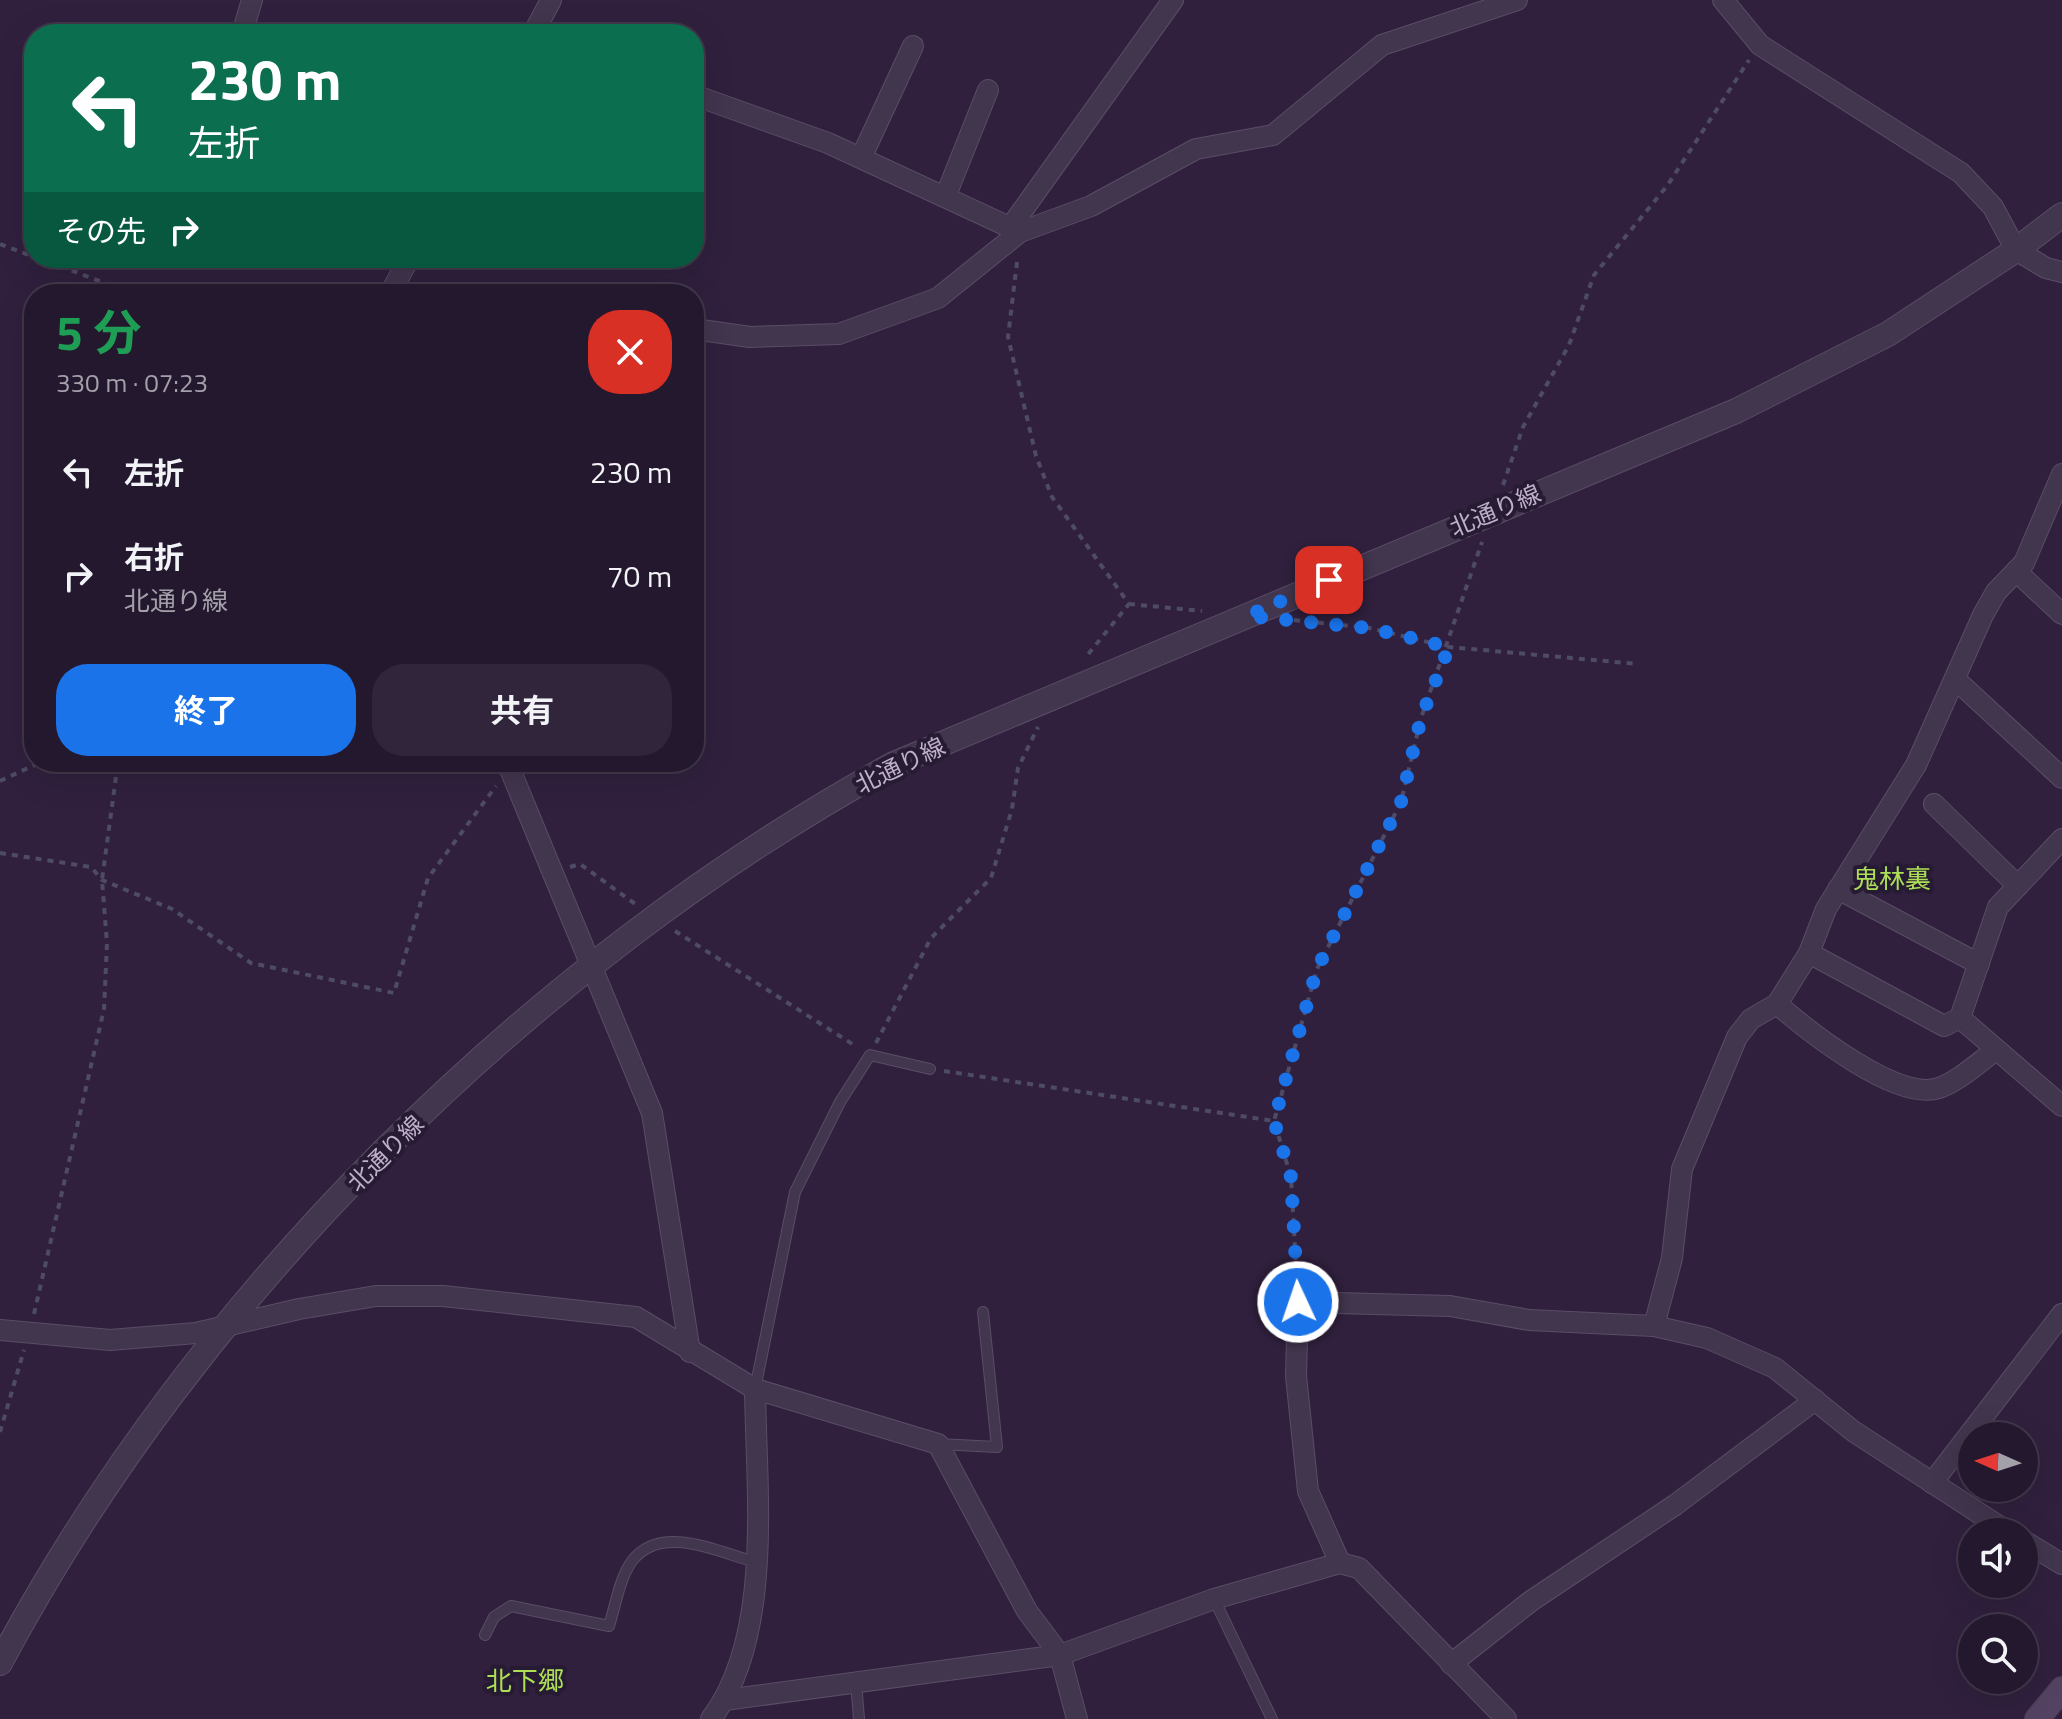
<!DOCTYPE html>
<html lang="ja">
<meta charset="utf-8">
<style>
:root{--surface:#24182e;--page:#30253a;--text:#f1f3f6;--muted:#a3a0aa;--line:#41374a;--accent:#1a73e8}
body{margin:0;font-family:"Titillium Web","Noto Sans JP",sans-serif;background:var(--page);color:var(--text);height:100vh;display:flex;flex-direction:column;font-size:30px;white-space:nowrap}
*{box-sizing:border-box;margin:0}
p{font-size:26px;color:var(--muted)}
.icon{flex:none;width:44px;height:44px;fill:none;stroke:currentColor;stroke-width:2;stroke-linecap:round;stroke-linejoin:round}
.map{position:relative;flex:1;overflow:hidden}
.side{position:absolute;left:24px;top:284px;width:680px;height:488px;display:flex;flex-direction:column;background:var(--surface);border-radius:32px;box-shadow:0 8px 32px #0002,0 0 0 2px var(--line)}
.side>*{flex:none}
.guide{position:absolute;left:24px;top:24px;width:680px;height:244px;border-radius:32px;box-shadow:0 8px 32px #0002,0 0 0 2px var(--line);background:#0b6e4f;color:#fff;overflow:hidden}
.needle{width:52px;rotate:273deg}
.buttons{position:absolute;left:1958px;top:1422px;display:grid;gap:16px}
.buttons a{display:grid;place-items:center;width:80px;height:80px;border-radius:50%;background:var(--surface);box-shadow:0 8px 32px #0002,0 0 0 2px var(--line);font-size:40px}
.pin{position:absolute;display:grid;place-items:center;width:68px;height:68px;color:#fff;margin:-34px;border-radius:16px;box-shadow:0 4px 12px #0006}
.me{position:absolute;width:88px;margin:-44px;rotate:357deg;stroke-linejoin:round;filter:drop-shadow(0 0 6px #0008)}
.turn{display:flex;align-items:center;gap:28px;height:168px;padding:0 32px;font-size:36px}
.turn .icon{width:104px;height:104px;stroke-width:2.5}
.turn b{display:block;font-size:56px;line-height:68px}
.then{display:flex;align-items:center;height:76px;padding:0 32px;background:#0003;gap:16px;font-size:30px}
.round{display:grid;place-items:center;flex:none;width:84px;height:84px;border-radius:32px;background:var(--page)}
.head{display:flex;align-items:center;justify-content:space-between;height:136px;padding:0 32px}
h1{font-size:48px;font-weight:700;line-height:60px;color:#1e9e55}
.primary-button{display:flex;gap:16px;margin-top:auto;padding:16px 32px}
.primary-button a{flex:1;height:92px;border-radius:32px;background:var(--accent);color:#fff;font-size:32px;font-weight:700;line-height:92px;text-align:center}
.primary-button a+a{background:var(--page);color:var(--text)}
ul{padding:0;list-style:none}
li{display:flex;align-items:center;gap:24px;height:104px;padding:0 32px}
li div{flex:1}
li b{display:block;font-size:30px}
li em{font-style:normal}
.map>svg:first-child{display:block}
</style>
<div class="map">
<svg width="2062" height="1719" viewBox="0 0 2062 1719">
<rect width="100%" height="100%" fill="#30203e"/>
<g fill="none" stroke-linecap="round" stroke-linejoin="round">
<defs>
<g id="service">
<polyline points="755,1389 795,1192 840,1102 870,1055 930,1069"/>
<polyline points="938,1444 997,1447 983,1312"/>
<polyline points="1214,1599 1272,1719"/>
<path d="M 485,1635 L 494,1617 L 511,1606 L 609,1626 C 615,1607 620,1577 632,1561 C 661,1523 718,1552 755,1562"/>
<polyline points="856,1682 859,1719"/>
</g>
<g id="minor">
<polyline points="1723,0 1760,45 1961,173 1993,207 2016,250 2046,268 2062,272"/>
<polyline points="242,34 252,0"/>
<polyline points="533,34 551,0"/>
<polyline points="694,95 828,143 1020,232"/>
<polyline points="861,158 913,46"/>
<polyline points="946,195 988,90"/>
<polyline points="1012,225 1173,0"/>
<polyline points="390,294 409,258"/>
<polyline points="694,329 750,337 839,334 938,298 1020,232 1091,206 1196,149 1273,135 1382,45 1517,0"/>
<polyline points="2016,571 2062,614"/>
<polyline points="1955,679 2062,778"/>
<polyline points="507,762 652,1113 690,1352"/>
<polyline points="1934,804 2018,886"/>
<polyline points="2062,839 1998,907 1960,1018 2062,1106"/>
<polyline points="1838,889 1979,964"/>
<polyline points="1809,953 1944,1026 1960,1018"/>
<path d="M 1777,1004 C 1808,1031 1897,1102 1939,1088 C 1959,1081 1979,1062 1996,1050"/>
<polyline points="1654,1326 1672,1258 1682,1169 1737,1037 1751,1019 1777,1004 1809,953 1826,909 1916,765 1983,615 1996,592 2024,563 2062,474"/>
<polyline points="0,1330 110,1340 196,1333 299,1309 376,1296 443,1296 636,1317 755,1389 938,1444 1027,1611 1060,1655 1077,1719"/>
<polyline points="1932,1483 2062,1314"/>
<polyline points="2024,1541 2062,1564"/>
<polyline points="1340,1563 1308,1491 1296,1376 1298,1302 1450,1306 1529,1320 1654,1326 1707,1338 1775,1368 1853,1431 2008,1532"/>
<polyline points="1451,1664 1531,1601 1675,1505 1815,1400"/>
<polyline points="725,1700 1060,1655 1214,1599 1340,1563 1359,1568 1506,1719"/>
<path d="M 711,1719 C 774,1636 756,1488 755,1389"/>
</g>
<path id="tertiary" d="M 0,1663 C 195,1296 530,964 894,764 L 1736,411 L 1888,334 L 2016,250 L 2062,215"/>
<polyline id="secondary" points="2037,1719 2062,1689"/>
</defs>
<use href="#service" stroke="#5a4d66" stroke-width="12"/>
<use href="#minor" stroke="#5a4d66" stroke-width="22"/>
<use href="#tertiary" stroke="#5a4d66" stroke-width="26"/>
<use href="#secondary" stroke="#483b54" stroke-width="26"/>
<g stroke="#4e4b67" stroke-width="4" stroke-dasharray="6 6" stroke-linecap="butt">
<polyline points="0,244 34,257"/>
<polyline points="38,258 134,294"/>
<polyline points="1017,262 1008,337 1036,456 1052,497 1129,604 1085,658"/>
<polyline points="1503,485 1523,427 1569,345 1594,275 1667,186 1749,60"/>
<polyline points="1129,604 1202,611"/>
<polyline points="1294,620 1369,628 1449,647 1638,664"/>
<polyline points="0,781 41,762"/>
<polyline points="0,853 91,867 102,880 172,909 251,963 394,993 428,878 496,786"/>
<polyline points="570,867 580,864 638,906"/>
<polyline points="675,931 857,1047"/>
<polyline points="876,1043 931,938 991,878 1012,809 1018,768 1038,727"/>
<polyline points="944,1071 1274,1121"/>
<polyline points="1297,1284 1291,1177 1274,1121 1317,969 1401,802 1421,718 1482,542"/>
<polyline points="34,1314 104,1009 107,943 102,880 118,762"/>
<polyline points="0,1432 24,1350"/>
</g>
<use href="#service" stroke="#42354e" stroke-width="10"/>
<use href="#minor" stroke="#42354e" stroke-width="20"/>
<use href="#tertiary" stroke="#42354e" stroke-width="24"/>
<use href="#secondary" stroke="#544262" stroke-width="24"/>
</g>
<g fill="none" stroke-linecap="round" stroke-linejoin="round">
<polyline stroke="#1a73e8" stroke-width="14" stroke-dasharray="0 25.2" points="1298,1302 1291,1177 1274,1121 1317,969 1401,802 1421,718 1449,647 1369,628 1247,616 1329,580"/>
</g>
<g text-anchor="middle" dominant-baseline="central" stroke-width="8" stroke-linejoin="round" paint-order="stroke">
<g font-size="24" fill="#beb0ca" stroke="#271a33">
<text transform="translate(1495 510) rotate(-23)">北通り線</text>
<text transform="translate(900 765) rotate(-26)">北通り線</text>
<text transform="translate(385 1153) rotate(-45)">北通り線</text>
</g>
<g font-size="26" fill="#acdf56" stroke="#271a33">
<text x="1892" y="878">鬼林裏</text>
<text x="525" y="1680">北下郷</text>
</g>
</g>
</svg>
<div class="buttons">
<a><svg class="needle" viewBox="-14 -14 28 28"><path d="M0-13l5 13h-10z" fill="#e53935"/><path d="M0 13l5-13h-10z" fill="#a3a0aa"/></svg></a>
<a><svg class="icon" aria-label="sound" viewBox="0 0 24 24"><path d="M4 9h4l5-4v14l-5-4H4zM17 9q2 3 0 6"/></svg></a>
<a><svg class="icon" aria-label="search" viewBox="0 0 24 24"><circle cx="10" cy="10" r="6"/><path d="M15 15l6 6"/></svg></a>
</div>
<div class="pin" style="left:1329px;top:580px;background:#d93025"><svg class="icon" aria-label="arrive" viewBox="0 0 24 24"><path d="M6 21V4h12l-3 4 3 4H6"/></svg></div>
<svg class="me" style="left:1298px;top:1302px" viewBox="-20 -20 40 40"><circle r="17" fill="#1a73e8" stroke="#fff" stroke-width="3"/><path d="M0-11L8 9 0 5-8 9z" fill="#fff"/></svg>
<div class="guide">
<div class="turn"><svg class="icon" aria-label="left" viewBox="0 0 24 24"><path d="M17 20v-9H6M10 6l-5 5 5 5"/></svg><div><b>230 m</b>左折</div></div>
<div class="then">その先<svg class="icon" aria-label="right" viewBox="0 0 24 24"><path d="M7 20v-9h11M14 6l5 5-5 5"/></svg></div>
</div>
<section class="side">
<div class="head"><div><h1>5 分</h1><p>330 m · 07:23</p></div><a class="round" style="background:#d93025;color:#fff"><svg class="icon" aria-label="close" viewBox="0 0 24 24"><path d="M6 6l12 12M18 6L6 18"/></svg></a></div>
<ul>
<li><svg class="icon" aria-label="left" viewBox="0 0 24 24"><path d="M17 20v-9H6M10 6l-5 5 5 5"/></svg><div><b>左折</b></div><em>230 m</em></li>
<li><svg class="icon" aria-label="right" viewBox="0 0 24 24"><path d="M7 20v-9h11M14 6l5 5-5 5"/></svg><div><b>右折</b><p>北通り線</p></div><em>70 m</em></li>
</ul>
<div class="primary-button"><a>終了</a><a>共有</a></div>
</section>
</div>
